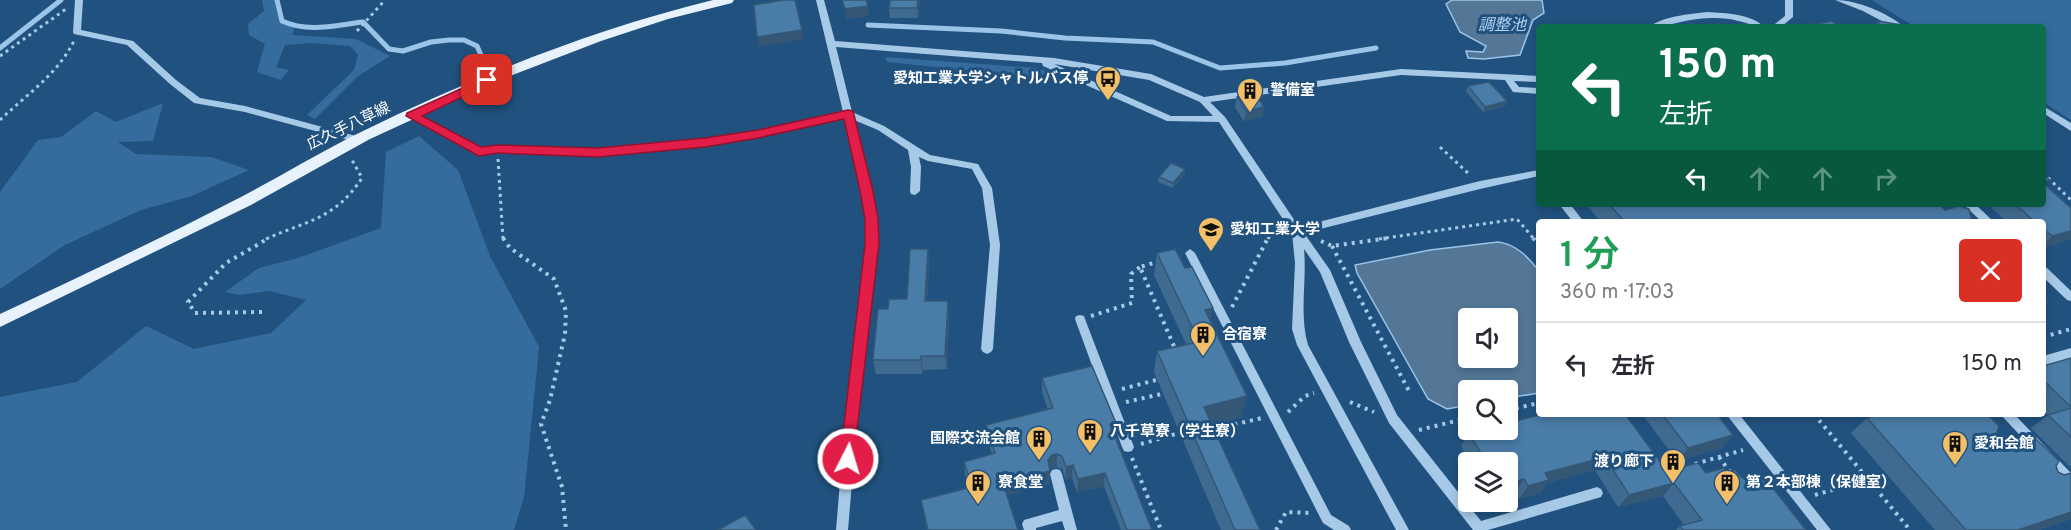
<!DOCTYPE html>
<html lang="ja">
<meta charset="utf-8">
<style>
:root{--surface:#fff;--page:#f7f7f7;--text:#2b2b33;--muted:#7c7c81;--line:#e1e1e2}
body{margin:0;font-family:Overpass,"Noto Sans JP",sans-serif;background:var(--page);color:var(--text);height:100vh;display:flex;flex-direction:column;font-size:22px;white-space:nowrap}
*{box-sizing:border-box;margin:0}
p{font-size:20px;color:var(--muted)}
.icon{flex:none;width:33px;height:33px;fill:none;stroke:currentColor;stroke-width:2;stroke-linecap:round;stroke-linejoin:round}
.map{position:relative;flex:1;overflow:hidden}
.sheet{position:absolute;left:1536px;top:219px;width:510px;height:198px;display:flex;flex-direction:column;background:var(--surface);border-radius:6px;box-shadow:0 3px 9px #0003}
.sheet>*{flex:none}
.guide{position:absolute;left:1536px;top:24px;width:510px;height:183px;border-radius:6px;box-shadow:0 3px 9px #0003;background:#0b6e4f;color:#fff;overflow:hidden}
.controls{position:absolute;left:1458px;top:308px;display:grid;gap:12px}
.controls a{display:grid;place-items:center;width:60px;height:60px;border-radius:6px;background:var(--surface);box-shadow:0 3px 9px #0003;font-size:30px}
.pin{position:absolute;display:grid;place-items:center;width:51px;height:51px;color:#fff;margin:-26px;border-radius:12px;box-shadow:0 3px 9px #0006}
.me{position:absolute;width:66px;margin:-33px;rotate:5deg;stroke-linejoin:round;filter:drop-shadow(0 0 4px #0008)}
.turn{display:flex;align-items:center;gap:21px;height:126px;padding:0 24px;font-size:27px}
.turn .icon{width:78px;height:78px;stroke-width:2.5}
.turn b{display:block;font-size:42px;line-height:51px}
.lanes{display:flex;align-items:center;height:57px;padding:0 24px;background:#0003;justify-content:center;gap:30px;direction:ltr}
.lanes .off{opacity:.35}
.round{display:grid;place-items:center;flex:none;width:63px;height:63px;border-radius:6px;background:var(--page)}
.summary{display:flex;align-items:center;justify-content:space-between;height:102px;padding:0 24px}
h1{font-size:36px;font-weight:600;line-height:45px;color:#1e9e55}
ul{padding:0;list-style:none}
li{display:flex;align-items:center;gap:18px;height:84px;padding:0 24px;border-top:2px solid var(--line)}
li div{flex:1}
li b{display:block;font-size:22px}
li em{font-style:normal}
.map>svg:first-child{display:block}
</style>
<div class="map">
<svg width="2071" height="530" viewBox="0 0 2071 530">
<rect width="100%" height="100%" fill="#21527f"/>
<g fill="#356c9d">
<polygon points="262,0 277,0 282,21 295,27 292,35 356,39 390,56 357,77 315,119 307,115 354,70 358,55 350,46 311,43 285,45 276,67 289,70 281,80 257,72 265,44 249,35 248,24 264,11"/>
<polygon points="1872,0 2071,0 2071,120 2043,102 2043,27 1915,27"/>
<polygon points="885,57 1035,68 1050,72 1042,82 1025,76 887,62"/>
<polygon points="163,103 153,141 118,142 136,154 211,157 249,170 192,196 141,210 65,245 0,289 0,192 38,140 61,137 96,111 116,122"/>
<polygon points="419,136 458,170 490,256 539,347 524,497 514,530 0,530 0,397 77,382 146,326 194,349 271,333 306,300 270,291 239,295 225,292 259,268 298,258 381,228 386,152"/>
</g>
<g fill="#547798" stroke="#9ac5e8" stroke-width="1.5" fill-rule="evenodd">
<polygon points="1452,0 1542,0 1544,13 1533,20 1520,55 1484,59 1468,58 1466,51 1483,52 1486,46 1460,32 1446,4"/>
<path d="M 1498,242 C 1516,244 1528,257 1539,271 L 1539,393 L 1508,398 L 1508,390 L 1468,390 L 1468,405 L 1447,409 L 1428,399 L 1357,273 L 1355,265 L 1430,250 ZM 1468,318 L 1508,318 L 1508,357 L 1468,357 Z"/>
</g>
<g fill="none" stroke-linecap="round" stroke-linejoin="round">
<g stroke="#9ac5e8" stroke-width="5">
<path d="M 277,0 L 282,21 C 308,33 336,25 363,22 L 389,49 L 403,51 L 431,42 L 449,40 L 464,40 L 477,46 L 481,55 L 482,67"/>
<polyline points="868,25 1001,31 1065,38 1153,42 1220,68 1285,63 1376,48"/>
<polyline points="0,48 61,0"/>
</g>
<g stroke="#a6c9e7" stroke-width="3" stroke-dasharray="3 4" stroke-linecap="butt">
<polyline points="357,31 385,0"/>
<polyline points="0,56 66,9"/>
<path d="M 0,120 C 26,95 57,75 74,41"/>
<polyline points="1440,147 1470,175"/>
<polyline points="498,159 503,239"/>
<polyline points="2043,173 2071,200"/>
<path d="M 266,239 C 308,220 334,220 362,178 L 352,160"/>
<polyline points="1268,239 1276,223"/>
<polyline points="1379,239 1517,219 1534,239"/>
</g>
<g stroke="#a6c9e7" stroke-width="4" stroke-dasharray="3 5" stroke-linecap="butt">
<polyline points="503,238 510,248 554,279 566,311 565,334 550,400 541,424 562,487 566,530"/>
<polyline points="1533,238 1539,245"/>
<polyline points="1321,241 1332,246 1389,238"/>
<polyline points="1332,246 1409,391"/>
<polyline points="1160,261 1140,267 1176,351"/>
<polyline points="1232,307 1268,238"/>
<polyline points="262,312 195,313 188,302 226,263 269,238"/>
<polyline points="1091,316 1132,303 1131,274 1140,267"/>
<polyline points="2043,337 2071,329"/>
<polyline points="1122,389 1156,380"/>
<polyline points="1126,402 1166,393"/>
<polyline points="1350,402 1374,412"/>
<polyline points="1508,410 1539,403"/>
<polyline points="1288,412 1305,396 1314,393"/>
<polyline points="1814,414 1910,530"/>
<polyline points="1211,430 1262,418"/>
<polyline points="1419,430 1468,418"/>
<polyline points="1141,444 1179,433"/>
<polyline points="1719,457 1733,476"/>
<polyline points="1132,458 1161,530"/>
<polyline points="1695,464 1743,450"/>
<polyline points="1815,495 1886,474"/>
<polyline points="1276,530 1286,512 1310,513"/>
</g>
<g fill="#a6c9e7" fill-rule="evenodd">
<polygon points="75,0 83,0 81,30 133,41 176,80 200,98 245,106 356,136 362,134 367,137 365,139 356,142 245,112 194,103 170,84 127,45 74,34 73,32"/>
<path d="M 816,0 L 824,0 L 835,41 L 1054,58 L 1151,74 L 1204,97 L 1401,69 L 1539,76 L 1539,82 L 1514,81 L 1519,87 L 1539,88 L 1539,94 L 1513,92 L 1505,80 L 1401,75 L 1210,102 L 1225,117 L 1299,227 L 1480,181 L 1539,170 L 1539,176 L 1480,189 L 1304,233 L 1330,270 L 1361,342 L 1397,415 L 1481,521 L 1597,487 L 1601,489 L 1603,493 L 1601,497 L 1488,530 L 1473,530 L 1389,423 L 1349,342 L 1320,272 L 1304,249 C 1307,281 1299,314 1308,345 L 1409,530 L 1396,530 L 1297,345 L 1292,329 L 1295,263 L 1292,233 L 1219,122 L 1167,121 L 1043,66 L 1042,63 L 836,47 L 852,112 L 884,126 L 930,155 L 978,164 L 992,188 L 1000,245 L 993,349 L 991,352 L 987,354 L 983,352 L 981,349 L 990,245 L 982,188 L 972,169 L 928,161 L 919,157 L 921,167 L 920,191 L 915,195 L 911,194 L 910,191 L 911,167 L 908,150 L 878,130 L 854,120 C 865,162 875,201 877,244 L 856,435 L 848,530 L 836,530 L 844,435 L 867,244 C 865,201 855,160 844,118 L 758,137 L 650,151 L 598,155 L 498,152 L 479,155 L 412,119 L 404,122 L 399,119 L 409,113 L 415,113 L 480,148 L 498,146 L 598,149 L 650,145 L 758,131 L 843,112 ZM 1054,64 L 1149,80 L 1200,102 L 1213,116 L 1171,116 Z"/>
<polygon points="1785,0 1793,0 1793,17 1781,27 1771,27 1785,16"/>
<path d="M 1835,0 C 1857,0 1888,13 1904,27 L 1893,27 L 1863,11 Z"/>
<path d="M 1707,12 C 1727,13 1750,14 1765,27 C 1755,27 1748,23 1738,21 C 1729,18 1719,18 1710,18 C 1688,18 1669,27 1649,27 C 1664,16 1689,14 1707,12 Z"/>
<polygon points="2043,106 2071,123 2071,131 2043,113"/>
<polygon points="1559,204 1570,204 1584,222 1573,222"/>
<polygon points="1963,204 1975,204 1994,222 1982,222"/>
<polygon points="1190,249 1195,253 1331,515 1349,526 1351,530 1334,530 1323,523 1185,253"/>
<polygon points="2043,267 2047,268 2071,291 2071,301 2067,300 2043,277"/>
<polygon points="1080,315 1084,316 1085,319 1134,447 1132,451 1128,452 1124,451 1122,447 1075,319 1076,316"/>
<polygon points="2071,348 2071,358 2043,366 2043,356"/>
<polygon points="1726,414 1739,414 1831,530 1817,530"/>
<polygon points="2000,414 2014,414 2071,473 2071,486 2067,485"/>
<polygon points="1056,469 1060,470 1062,474 1077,530 1065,530 1062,521 1036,528 1036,530 1024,530 1022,524 1024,520 1059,510 1050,474 1052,470"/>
</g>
<path fill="#e8f2fd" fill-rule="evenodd" d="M 713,0 L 734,0 L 732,3 L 668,19 L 601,41 L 492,83 L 370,139 L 251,205 L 0,327 L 0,314 C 81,276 162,238 241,197 C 281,176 320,152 361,132 C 474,77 591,30 713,0 Z"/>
</g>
<g fill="#406b90">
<polygon points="890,0 920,0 918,18 890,18 889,8"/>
<polygon points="1878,21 1913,27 1874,27"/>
<polygon points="1468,86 1507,101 1505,106 1483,112 1466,91"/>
<polygon points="1237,97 1264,107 1262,117 1244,121 1235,107"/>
<polygon points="1185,174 1173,188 1158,182 1159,177"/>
<polygon points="2045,185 2071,208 2071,239 2043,248 2043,222 2007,222 1987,204 2043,204"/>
<polygon points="1586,204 1939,204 1945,210 1971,218 1976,222 1601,222"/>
<polygon points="928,249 929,263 927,301 948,301 949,315 947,369 923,370 922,374 876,374 873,360 888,309 907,299"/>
<polygon points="1157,253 1211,321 1247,396 1241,417 1212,425 1260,530 1221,530 1154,372 1157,351 1186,344 1154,275"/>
<polygon points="2071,358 2071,468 2031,428 2048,415 2043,409 2043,366"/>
<polygon points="1042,378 1116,423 1115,435 1152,530 1121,530 1104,486 1077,492 1072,478 1066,480 1062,469 1057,467 1051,468 1050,470 1050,484 1007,495 1018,530 927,530 921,500 969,487 965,475 964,462 992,454 987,439 986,425 1048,410 1042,392"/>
<polygon points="1642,414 1717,414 1722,448 1677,461"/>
<polygon points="1867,418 1997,431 1999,437 2018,445 2056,466 2058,472 2064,475 2071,473 2071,519 2039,530 1935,530 1851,433"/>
<polygon points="1485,429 1667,471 1706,473 1727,473 1742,478 1806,530 1676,530 1680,526 1684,525 1663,496 1618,507 1595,470 1547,483 1540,493 1519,499 1515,492 1508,494 1508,462 1471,462 1461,446 1469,433"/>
</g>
<g fill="#345776">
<polygon points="918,0 920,0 918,18 917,8"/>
<polygon points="868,6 869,16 846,19 845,9"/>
<polygon points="802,30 804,39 759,47 757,37"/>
<polygon points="1507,101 1505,106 1483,112 1485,107"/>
<polygon points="1264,107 1262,117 1244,121 1246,111"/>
<polygon points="1185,169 1185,174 1173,188 1173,183"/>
<polygon points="2071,231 2071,239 2043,248 2043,245 2052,236"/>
<polygon points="928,249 929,263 926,315 925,301"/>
<polygon points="948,301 949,315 947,369 945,356"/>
<polygon points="1213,308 1209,330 1205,310"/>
<polygon points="921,356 923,370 922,374 921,360"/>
<polygon points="1247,396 1241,417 1199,428 1204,407"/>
<polygon points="1116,423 1115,437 1110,424"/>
<polygon points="1733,435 1722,448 1677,461 1688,448"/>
<polygon points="1057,454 1057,467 1051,468 1049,471 1050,471 1050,484 1004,496 1003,483 1052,455"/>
<polygon points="1605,457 1595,470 1547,483 1540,493 1519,499 1528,486 1545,473"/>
<polygon points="1073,465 1072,478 1066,480 1066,467"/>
<polygon points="1105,473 1104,486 1077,492 1078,479"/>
<polygon points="1524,479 1515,492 1508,494 1508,484"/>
<polygon points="1674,483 1663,496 1618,507 1629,495"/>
<polygon points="2071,512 2071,519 2039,530 2018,530"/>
</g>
<g fill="#4a7ca8" stroke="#345776" stroke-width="1.5">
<polygon points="783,0 795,0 802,30 757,37 754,5"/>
<polygon points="842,0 866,0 868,6 845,9"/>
<polygon points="890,0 918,0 917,8 889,8"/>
<polygon points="1832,21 1839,27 1813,27 1811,25"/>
<polygon points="1878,21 1913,27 1880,27"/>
<polygon points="1489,82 1507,101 1485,107 1468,86"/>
<polygon points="1255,93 1264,107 1246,111 1237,97"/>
<polygon points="1171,163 1185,169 1173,183 1159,177"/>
<polygon points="2043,175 2050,180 2043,182"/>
<polygon points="2043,183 2071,208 2071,231 2052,236 2043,229 2043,222 2035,222 2015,204 2043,204"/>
<polygon points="1609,204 1939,204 1945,210 1960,206 1969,209 1971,218 1976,222 1625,222"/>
<polygon points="910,249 928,249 925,301 948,301 945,356 921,356 921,360 873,360 878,309 888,309 889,299 907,299"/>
<polygon points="1175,249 1185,268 1192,267 1213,308 1205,310 1247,396 1204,407 1260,530 1235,530 1157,351 1199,342 1157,253"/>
<polygon points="2043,299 2048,303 2043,304"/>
<polygon points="2071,358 2071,407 2043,380 2043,366"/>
<polygon points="1092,366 1116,423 1110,424 1152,530 1127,530 1105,473 1078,479 1073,465 1066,467 1062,456 1057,454 1052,455 1048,460 1050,471 1003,483 1018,530 928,530 921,500 972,487 964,462 995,453 986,425 1053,408 1042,378"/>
<polygon points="2071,408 2071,437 2048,415"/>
<polygon points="1544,414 1625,414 1667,471 1698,463 1706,473 1724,468 1727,473 1735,470 1742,478 1761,473 1806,530 1683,530 1680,526 1702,520 1674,483 1629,495 1605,457 1545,473 1549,480 1528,486 1524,479 1508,484 1508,462 1486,462 1469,433 1485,429 1508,429 1508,423"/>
<polygon points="1662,414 1717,414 1733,435 1688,448"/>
<polygon points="1880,414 1987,414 1999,426 1997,431 1999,437 2004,439 2011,438 2018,445 2036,439 2059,461 2056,466 2058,472 2064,475 2071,473 2071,512 2018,530 1966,530 1867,418"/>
<polygon points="745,515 756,530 718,530"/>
</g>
<polygon fill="#e11d48" stroke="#92132f" stroke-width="1.5" points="487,77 492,78 492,83 422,116 481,147 498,145 598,148 705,138 758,130 848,110 853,111 873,191 878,219 879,244 853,464 848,466 842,464 840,459 865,244 865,219 860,191 844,119 758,138 705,147 598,157 498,153 479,156 406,116 407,113"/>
<defs>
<symbol id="bus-pin" viewBox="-11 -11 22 30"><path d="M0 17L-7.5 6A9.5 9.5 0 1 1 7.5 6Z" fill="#f3bf68" stroke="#21527f"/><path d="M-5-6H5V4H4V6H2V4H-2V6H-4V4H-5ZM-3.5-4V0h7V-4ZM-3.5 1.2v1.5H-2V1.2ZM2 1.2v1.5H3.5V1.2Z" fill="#111"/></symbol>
<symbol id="building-pin" viewBox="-11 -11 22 30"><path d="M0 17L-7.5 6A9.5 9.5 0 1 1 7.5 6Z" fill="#f3bf68" stroke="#21527f"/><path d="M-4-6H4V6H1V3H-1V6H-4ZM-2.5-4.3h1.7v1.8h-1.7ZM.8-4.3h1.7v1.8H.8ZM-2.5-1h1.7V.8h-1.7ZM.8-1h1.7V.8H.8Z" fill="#111"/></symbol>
<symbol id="university-pin" viewBox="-11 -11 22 30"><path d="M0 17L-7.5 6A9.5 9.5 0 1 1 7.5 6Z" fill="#f3bf68" stroke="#21527f"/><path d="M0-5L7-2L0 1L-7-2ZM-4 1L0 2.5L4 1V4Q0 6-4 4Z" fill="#111"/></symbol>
</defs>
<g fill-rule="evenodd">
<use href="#bus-pin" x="1093" y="64" width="30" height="40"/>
<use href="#building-pin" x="1235" y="76" width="30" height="40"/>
<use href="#university-pin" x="1196" y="215" width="30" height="40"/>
<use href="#building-pin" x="1188" y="320" width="30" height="40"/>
<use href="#building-pin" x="1075" y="417" width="30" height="40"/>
<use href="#building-pin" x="1024" y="424" width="30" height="40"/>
<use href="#building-pin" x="1940" y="429" width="30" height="40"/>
<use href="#building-pin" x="1658" y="447" width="30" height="40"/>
<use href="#building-pin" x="963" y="468" width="30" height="40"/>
<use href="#building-pin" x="1712" y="468" width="30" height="40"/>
</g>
<g text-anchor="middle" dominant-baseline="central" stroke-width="6" stroke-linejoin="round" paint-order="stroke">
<g font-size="15" font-weight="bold" fill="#fff" stroke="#21527f" text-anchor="start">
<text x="1088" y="79" text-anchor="end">愛知工業大学シャトルバス停</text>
<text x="1270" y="91">警備室</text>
<text x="1230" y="230">愛知工業大学</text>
<text x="1222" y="335">合宿寮</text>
<text x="1110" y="432">八千草寮（学生寮）</text>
<text x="1020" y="439" text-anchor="end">国際交流会館</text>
<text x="1974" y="444">愛和会館</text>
<text x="1654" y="462" text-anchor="end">渡り廊下</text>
<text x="998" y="483">寮食堂</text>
<text x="1746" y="483">第２本部棟（保健室）</text>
</g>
<g font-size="15" fill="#fff" stroke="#21527f">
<text transform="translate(349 127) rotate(-26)">広久手八草線</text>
</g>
<g font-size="16" font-style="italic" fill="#b2d3ef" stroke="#21527f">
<text x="1502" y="26">調整池</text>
</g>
</g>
</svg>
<div class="controls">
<a><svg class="icon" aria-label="sound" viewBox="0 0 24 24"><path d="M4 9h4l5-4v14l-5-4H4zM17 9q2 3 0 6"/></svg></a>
<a><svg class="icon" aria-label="search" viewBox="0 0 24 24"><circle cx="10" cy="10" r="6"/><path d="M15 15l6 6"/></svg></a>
<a><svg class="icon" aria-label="layers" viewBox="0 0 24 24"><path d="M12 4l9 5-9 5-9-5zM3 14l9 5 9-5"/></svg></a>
</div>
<div class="pin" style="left:487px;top:80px;background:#d93025"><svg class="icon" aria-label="arrive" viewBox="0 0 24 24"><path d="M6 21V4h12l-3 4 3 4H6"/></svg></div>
<svg class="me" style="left:848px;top:459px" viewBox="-20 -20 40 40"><circle r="17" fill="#e11d48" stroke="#fff" stroke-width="3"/><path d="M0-11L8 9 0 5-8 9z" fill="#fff"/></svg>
<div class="guide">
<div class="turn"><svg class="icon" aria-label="left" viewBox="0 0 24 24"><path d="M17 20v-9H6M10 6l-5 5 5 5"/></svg><div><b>150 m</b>左折</div></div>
<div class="lanes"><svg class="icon" aria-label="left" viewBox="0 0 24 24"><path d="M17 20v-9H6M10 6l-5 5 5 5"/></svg><svg class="icon off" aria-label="ahead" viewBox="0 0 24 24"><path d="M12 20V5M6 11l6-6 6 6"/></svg><svg class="icon off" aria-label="ahead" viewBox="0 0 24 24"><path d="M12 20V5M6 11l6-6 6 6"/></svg><svg class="icon off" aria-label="right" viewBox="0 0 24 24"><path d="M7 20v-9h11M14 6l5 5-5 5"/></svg></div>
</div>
<section class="sheet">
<div class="summary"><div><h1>1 分</h1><p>360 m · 17:03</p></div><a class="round" style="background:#d93025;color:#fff"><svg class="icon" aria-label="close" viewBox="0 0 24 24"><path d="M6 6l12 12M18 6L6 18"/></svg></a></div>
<ul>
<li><svg class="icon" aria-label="left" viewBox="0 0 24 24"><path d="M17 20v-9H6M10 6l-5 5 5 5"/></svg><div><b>左折</b></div><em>150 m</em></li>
</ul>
</section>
</div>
